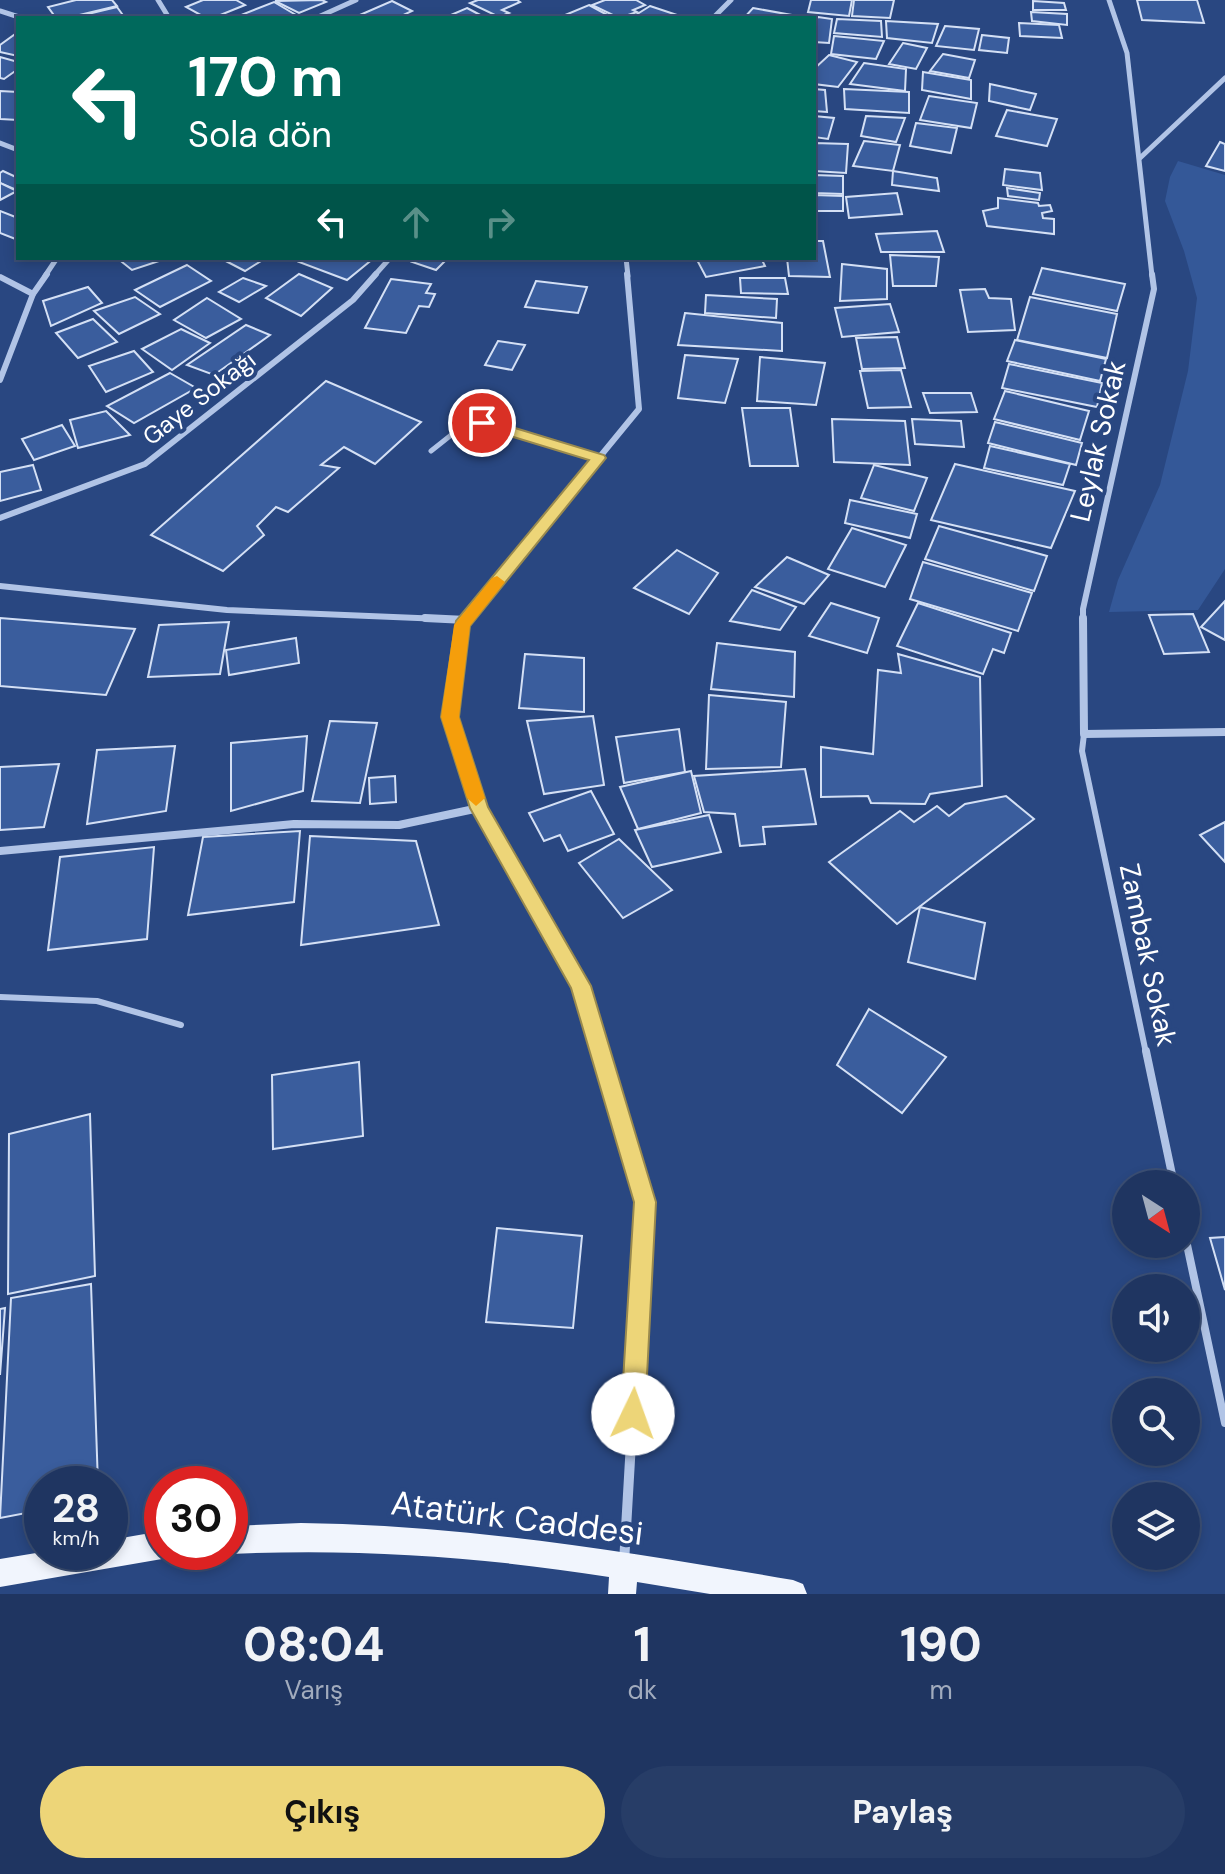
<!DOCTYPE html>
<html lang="tr">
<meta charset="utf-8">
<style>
:root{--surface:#1f3561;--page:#273d67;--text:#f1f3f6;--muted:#a1abbd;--line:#3c5076;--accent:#edd578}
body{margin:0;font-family:"DM Sans",sans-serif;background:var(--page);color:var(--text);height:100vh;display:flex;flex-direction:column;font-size:30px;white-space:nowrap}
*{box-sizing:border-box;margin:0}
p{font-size:26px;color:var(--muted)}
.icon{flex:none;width:44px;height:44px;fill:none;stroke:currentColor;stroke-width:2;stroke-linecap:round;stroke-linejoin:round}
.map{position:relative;height:1594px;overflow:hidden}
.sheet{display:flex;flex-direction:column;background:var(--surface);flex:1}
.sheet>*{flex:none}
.banner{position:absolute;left:16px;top:16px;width:800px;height:244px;border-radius:0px;box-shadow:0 4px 12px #0003,0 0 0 2px var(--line);background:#00695c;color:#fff;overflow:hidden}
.needle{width:52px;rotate:144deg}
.fabs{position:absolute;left:1112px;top:1170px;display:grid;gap:16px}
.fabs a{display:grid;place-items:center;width:88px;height:88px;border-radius:50%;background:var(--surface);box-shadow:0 4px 12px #0003,0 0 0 2px var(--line);font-size:40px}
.speed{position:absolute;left:24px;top:1466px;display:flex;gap:16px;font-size:40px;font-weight:700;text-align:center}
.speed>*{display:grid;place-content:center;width:104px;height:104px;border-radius:50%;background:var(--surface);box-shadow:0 4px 12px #0003,0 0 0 2px var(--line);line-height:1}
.speed small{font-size:20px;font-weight:400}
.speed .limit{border:12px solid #d22;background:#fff;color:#111}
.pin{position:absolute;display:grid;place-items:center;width:68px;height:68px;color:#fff;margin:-34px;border:4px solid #fff;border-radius:50%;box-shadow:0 2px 8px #0007}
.me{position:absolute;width:88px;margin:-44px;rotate:3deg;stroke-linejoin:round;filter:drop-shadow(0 0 6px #0008)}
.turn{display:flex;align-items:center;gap:28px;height:168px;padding:0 40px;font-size:36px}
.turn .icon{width:104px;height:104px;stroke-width:2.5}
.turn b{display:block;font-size:56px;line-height:68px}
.lanes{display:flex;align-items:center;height:76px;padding:0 40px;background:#0003;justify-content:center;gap:40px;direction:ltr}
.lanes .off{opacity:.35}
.eta{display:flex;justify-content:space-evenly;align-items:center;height:136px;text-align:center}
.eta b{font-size:48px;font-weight:700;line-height:56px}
.action{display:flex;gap:16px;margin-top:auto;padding:16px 40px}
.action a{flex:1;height:92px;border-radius:48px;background:var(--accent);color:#111;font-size:32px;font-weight:700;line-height:92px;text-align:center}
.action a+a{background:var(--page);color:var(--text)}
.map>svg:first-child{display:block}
</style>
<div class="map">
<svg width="1225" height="1594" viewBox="0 0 1225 1594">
<rect width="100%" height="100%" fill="#294781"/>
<polygon fill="#345898" points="1178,161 1225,175 1225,569 1198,610 1109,612 1118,580 1160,485 1188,371 1197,298 1184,251 1165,201 1170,177"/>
<g fill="#3a5d9d" stroke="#d4e0f5" stroke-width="2">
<polygon points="76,0 112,0 117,6 67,18 56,18 48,7"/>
<polygon points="203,0 236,0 245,5 213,18 206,18 186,7"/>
<polygon points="322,0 326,2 299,13 275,1"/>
<polygon points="478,0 517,0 520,2 502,10 509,13 499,17 470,3"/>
<polygon points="605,0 636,0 645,5 633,10 637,12 619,18 592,5"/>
<polygon points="811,0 852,0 849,16 808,12"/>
<polygon points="854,0 894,0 890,18 852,16"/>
<polygon points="1137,0 1197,0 1204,23 1142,20"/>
<polygon points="392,1 412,11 397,18 353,18"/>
<polygon points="1033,1 1064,3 1066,10 1033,10"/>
<polygon points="274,2 301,18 247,18 241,15"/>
<polygon points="589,5 613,18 558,18"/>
<polygon points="650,6 686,18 631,18"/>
<polygon points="117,7 125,18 71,18"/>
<polygon points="467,8 486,18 444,18"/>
<polygon points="753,8 803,17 744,18"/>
<polygon points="1031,12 1067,14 1067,25 1032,21"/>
<polygon points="818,17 832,19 829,43 814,42 814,23"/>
<polygon points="837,19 881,21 882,37 834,33"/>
<polygon points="886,21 938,24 932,43 887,38"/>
<polygon points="1019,23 1059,25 1062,38 1020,36"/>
<polygon points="945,26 979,29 974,50 936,46"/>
<polygon points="18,32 18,56 0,52 0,45"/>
<polygon points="982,35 1009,38 1007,53 979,50"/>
<polygon points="834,36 884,41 876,59 831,54"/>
<polygon points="903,43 927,48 916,69 889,64"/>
<polygon points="943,54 975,60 969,78 930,71"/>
<polygon points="829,55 857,62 838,87 814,84 814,69"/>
<polygon points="0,57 18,62 18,69 4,79 0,78"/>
<polygon points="864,63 906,69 905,91 850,84"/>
<polygon points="923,72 971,80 971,99 922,90"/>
<polygon points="990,84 1036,94 1030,110 989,101"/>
<polygon points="814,89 825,90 827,112 814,111"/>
<polygon points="844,89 909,92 909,113 845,109"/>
<polygon points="0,91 18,92 18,120 0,119"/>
<polygon points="929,96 977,103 971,128 920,120"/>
<polygon points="1007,110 1057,119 1047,146 996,136"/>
<polygon points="814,116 834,118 828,139 814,137"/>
<polygon points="866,116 905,118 896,142 861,136"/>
<polygon points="916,123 957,128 951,153 910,146"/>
<polygon points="864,141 900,145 893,171 853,166"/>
<polygon points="1220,142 1225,144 1225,171 1206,166"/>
<polygon points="814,143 848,144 846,173 814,171"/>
<polygon points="1005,169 1040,173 1042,190 1003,185"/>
<polygon points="3,171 18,178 18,187 14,189 0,183 0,173"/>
<polygon points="893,171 937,178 939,191 892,185"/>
<polygon points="814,175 843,176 843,194 814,193"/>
<polygon points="0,183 17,191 0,200"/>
<polygon points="1007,188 1040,193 1039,200 1008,196"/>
<polygon points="897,193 902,214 849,218 846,197"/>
<polygon points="814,195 843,196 843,211 814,211"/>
<polygon points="998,198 1038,203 1039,206 1050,205 1052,211 1042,213 1043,218 1054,219 1054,234 987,226 983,211 998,208"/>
<polygon points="0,211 18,218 18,240 0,233"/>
<polygon points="937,231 944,252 881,252 876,234"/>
<polygon points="814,241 823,241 830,277 789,276 787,258 814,258"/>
<polygon points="890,255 939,257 936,286 893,286"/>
<polygon points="117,258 168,258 132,270"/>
<polygon points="220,258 266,258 245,271"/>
<polygon points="304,258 374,258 347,280 299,262"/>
<polygon points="417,258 448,258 436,270 412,262"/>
<polygon points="696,258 761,258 765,266 706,277"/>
<polygon points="842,264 887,269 887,299 840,301"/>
<polygon points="187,265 211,281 160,307 135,290"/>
<polygon points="1042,268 1125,284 1117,311 1033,294"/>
<polygon points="299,274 332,288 301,316 266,298"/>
<polygon points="243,278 266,286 239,302 219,292"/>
<polygon points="740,278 785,278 788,294 741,293"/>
<polygon points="391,279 431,284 426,293 435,294 429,307 419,306 406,333 365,328"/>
<polygon points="536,281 587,287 578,313 525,307"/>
<polygon points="88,287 102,303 51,326 43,301"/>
<polygon points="985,289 989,298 1011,299 1015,330 968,332 960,290"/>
<polygon points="706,295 777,299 776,318 705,313"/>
<polygon points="135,297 160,314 119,334 94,311"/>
<polygon points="1030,297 1117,314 1107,358 1017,340"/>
<polygon points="207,298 241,319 206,338 174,320"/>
<polygon points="890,304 899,332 842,337 835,308"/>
<polygon points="685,313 782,323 782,351 678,345"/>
<polygon points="93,319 117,342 78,358 56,333"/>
<polygon points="246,325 270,335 214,375 187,365"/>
<polygon points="181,329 210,343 172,370 142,349"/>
<polygon points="897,337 905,368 862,369 856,338"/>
<polygon points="1015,340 1106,359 1100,381 1007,361"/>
<polygon points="498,341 525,345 512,370 485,365"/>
<polygon points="134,351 153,372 106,392 89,366"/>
<polygon points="685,355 738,359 725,403 678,398"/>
<polygon points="760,357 825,363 816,405 757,401"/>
<polygon points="1009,364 1102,383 1097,407 1002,388"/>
<polygon points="901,370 911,407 868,408 860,371"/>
<polygon points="170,373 196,388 134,423 107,406"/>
<polygon points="326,381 421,422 375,464 344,447 321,465 339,468 288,512 276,507 257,526 264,535 223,571 151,535"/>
<polygon points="1005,391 1089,411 1080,440 994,419"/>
<polygon points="923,393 971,393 977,412 930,413"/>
<polygon points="742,408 790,408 798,466 750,466"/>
<polygon points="106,411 130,435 78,448 70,420"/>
<polygon points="832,419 905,421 910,465 834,462"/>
<polygon points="912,419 961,421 964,447 915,444"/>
<polygon points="995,422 1082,443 1076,465 988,443"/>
<polygon points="62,425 75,446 34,460 22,439"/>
<polygon points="990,446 1070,464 1063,485 984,468"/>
<polygon points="955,464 1075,491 1051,548 931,520"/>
<polygon points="33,465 41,490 0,501 0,472"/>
<polygon points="874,465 927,478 914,511 861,498"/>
<polygon points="850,500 917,514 910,538 845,523"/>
<polygon points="939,526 1047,556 1034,591 925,559"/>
<polygon points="852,528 906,545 885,587 828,569"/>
<polygon points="677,550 718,573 689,614 634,588"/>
<polygon points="787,557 829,575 804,604 755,587"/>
<polygon points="923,562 1032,593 1018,631 910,599"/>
<polygon points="752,590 796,607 780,630 730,621"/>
<polygon points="1225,601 1225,640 1201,627"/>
<polygon points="831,603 879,618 867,653 809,636"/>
<polygon points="918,603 1011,633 1004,653 993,649 983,674 897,646"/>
<polygon points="1193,614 1209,652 1164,654 1149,615"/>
<polygon points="0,618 135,629 106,695 0,686"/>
<polygon points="229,622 220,674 148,677 159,625"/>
<polygon points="296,638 299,663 229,675 226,650"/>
<polygon points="717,643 795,652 794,697 711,689"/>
<polygon points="525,654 584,658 584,712 519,708"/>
<polygon points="898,654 980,677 982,786 930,794 925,804 871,803 868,796 821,797 821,747 873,754 878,670 901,673"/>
<polygon points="709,695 786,702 781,767 706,769"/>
<polygon points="593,716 604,785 544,794 527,721"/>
<polygon points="330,721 377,723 360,803 312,801"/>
<polygon points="679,729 685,772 624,783 616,737"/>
<polygon points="307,736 303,791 231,811 231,743"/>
<polygon points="175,746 166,811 87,824 97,750"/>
<polygon points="59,764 44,827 0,830 0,767"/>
<polygon points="805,769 816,824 763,827 765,844 740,846 735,814 704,812 694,776"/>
<polygon points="691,771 701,813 638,829 620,787"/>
<polygon points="395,776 396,802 370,804 369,778"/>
<polygon points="591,791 614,834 568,851 560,835 544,841 529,813"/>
<polygon points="1006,796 1034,819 897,924 829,862 900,811 914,822 937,806 949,816 965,804"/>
<polygon points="709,815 721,852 652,867 635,830"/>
<polygon points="1225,822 1225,862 1200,835"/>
<polygon points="300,831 294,902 188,915 203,837"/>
<polygon points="310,836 416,841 439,925 301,945"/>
<polygon points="619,839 672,890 623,918 579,863"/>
<polygon points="154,847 147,939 48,950 60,857"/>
<polygon points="920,907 985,923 975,979 908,962"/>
<polygon points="869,1009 946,1057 902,1113 837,1065"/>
<polygon points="359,1062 363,1136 273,1149 272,1075"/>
<polygon points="90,1114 95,1276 8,1294 9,1134"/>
<polygon points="497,1228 582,1236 573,1328 486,1322"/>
<polygon points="1225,1237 1225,1290 1210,1238"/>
<polygon points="91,1284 98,1484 42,1484 42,1510 0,1518 11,1298"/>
<polygon points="5,1308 0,1375 0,1309"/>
</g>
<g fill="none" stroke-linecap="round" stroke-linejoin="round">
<polyline stroke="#b1c4e6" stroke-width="5" points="431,451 460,428 482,423 599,458"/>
<g stroke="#b1c4e6" stroke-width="6">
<polyline points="1084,734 1082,751 1146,1053"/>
<polyline points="0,997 97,1001 181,1025"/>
</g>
<g stroke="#b1c4e6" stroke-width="8">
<polyline points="1146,1051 1174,1184"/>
<polyline points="1186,1240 1225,1423"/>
</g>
<g stroke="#b1c4e6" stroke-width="5">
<polyline points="158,0 169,18"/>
<polyline points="1109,0 1127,53 1152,276"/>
<polyline points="0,11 22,18"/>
<polyline points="316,18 356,0"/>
<polyline points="713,18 731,0"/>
<polyline points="0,143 18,150"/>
<polyline points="1140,158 1225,78"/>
<polyline points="626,258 628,276"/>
<polyline points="45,276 57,258"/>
<polyline points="374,276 390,258"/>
</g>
<g stroke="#b1c4e6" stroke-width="6">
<polyline points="0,277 33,294"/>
<polyline points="0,380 33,294 47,274"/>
<polyline points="0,518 145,464 353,300 376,274"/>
<polyline points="0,586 227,610 466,620"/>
<polyline points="466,620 639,409 627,274"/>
<polyline points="1083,620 1083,609 1154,289 1152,274"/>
</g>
<g stroke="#b1c4e6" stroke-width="8">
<polyline points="425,618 466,620"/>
<polyline points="467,618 462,625 450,717 479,808 581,986 601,1053"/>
<polyline points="1083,618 1084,734 1225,732"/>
<polyline points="0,851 294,824 399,825 479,808"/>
</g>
<polyline stroke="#b1c4e6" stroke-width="10" points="600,1051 645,1202 624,1563"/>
<g fill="#f1f5fd" fill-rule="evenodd">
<path d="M 301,1523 C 467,1525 629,1552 793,1580 L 803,1584 L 807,1594 L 710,1594 L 637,1582 L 636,1594 L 608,1594 L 609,1577 C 483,1557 358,1548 230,1554 L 225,1552 L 230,1552 L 230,1526 Z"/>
<polygon points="162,1531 162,1552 173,1552 162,1559 0,1587 0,1559 42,1552 110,1552 110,1540"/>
</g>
</g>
<polygon fill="#edd578" stroke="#9a8a4e" stroke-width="2" points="482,418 604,455 606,458 470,626 459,717 488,807 591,986 656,1202 645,1414 641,1423 633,1426 624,1423 621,1414 634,1202 571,988 470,808 441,717 456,621 589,460 477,426 477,420"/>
<polygon fill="#f59e0b" points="497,576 505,582 470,626 459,717 485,798 476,806 467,798 441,717 454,625 492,578"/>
<g text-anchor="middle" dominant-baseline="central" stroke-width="8" stroke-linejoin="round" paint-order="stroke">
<g font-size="24" fill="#fff" stroke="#294781">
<text transform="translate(199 398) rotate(-38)">Gaye Sokağı</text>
</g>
<g font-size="28" fill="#fff" stroke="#294781">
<text transform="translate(1098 441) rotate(-77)">Leylak Sokak</text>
<text transform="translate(1148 955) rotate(78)">Zambak Sokak</text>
</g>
<g font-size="34" fill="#fff" stroke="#294781">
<text transform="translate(517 1518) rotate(7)">Atatürk Caddesi</text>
</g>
</g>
</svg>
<div class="fabs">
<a><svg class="needle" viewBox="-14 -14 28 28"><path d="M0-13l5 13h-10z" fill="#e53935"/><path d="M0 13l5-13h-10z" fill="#a1abbd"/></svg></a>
<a><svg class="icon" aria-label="sound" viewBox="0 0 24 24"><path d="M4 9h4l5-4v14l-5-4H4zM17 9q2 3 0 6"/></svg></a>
<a><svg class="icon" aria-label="search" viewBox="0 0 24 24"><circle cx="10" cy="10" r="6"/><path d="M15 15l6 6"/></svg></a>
<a><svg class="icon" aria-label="layers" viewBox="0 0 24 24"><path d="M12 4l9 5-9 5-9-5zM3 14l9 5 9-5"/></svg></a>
</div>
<div class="speed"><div>28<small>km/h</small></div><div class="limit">30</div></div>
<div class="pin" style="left:482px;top:423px;background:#d93025"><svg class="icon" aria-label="arrive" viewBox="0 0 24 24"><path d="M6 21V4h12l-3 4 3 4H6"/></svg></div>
<svg class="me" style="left:633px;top:1414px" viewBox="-20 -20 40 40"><circle r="19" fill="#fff"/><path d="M0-13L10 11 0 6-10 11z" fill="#edd578"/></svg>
<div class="banner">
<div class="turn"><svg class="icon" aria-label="left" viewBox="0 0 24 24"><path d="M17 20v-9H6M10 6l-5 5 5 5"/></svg><div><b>170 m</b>Sola dön</div></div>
<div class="lanes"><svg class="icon" aria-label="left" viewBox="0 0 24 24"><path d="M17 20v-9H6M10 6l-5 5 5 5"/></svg><svg class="icon off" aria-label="ahead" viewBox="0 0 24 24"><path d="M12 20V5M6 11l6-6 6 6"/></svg><svg class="icon off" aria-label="right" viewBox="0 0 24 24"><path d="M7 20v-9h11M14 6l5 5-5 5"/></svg></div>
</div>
</div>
<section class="sheet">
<div class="eta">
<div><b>08:04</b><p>Varış</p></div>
<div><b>1</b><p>dk</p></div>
<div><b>190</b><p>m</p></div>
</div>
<div class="action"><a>Çıkış</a><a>Paylaş</a></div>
</section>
